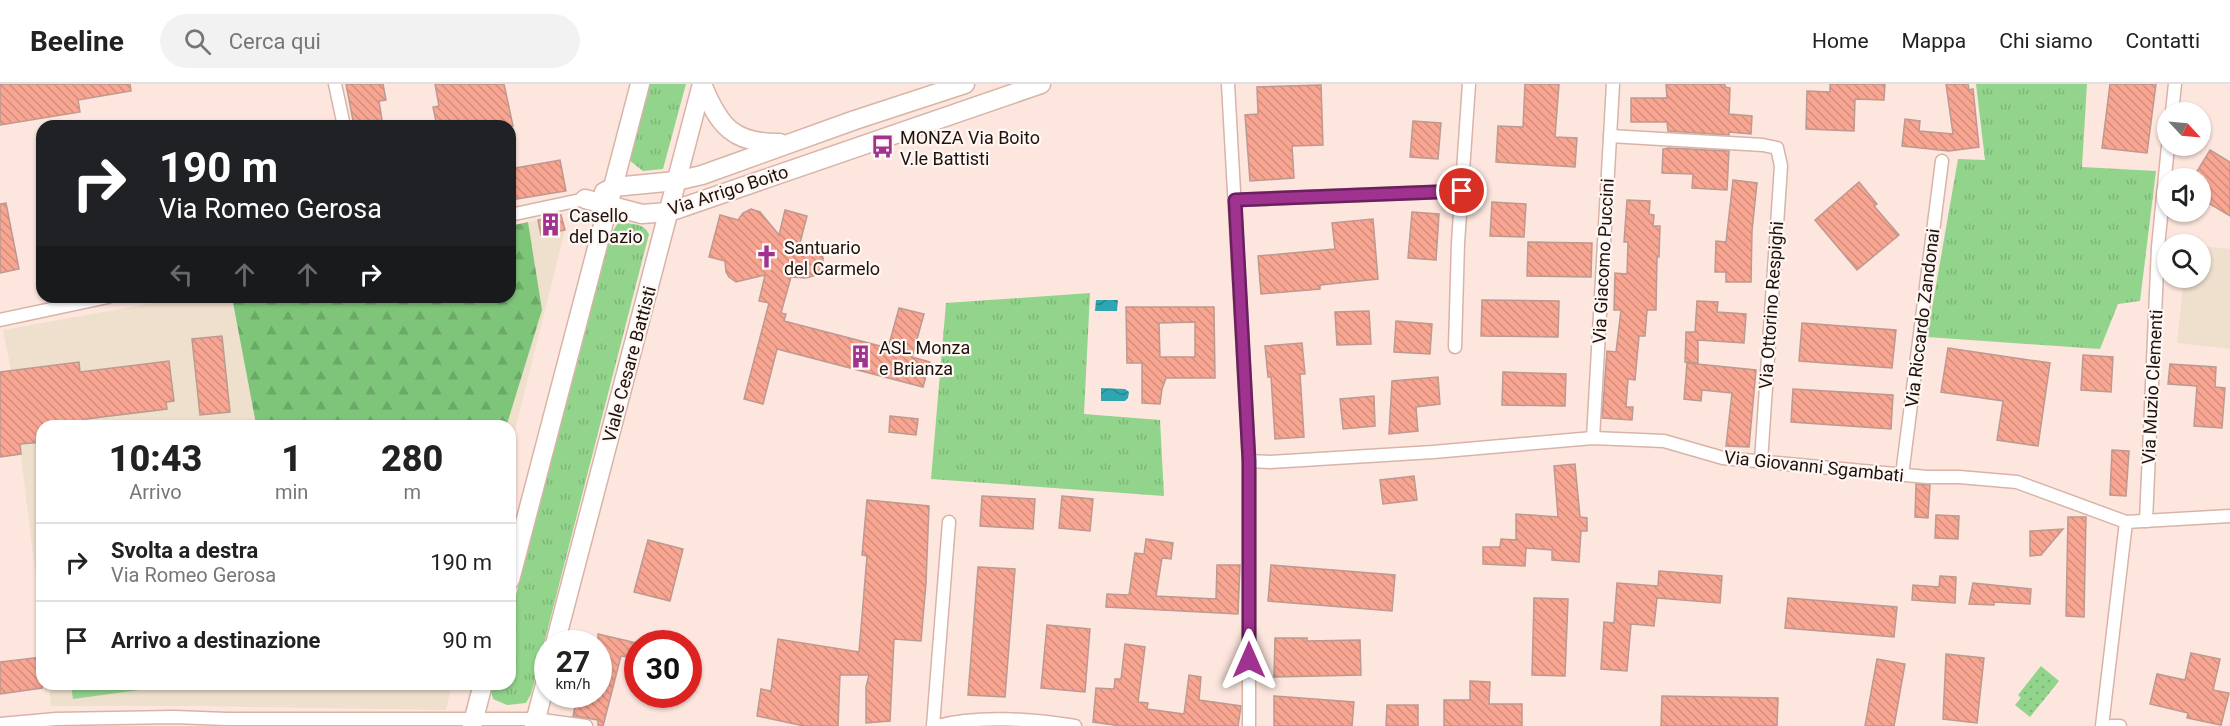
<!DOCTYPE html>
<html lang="it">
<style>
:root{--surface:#fff;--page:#f2f2f2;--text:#222;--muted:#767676;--line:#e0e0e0}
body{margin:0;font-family:Roboto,sans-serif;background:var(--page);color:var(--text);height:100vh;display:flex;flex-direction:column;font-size:22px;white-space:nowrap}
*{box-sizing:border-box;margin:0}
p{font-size:20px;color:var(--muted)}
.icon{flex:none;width:33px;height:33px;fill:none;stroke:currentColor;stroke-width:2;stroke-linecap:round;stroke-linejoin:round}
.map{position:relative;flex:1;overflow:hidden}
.side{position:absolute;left:36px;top:336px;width:480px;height:270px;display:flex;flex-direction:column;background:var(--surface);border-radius:18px;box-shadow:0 2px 4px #0004}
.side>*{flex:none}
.hud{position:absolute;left:36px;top:36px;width:480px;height:183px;border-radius:18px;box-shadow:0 2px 4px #0004;background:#202124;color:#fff;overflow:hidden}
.needle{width:39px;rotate:116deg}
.buttons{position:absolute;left:2157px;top:18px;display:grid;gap:12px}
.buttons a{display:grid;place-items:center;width:54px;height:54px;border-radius:50%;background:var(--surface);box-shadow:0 2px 4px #0004;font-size:30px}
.speed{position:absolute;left:534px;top:546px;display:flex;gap:12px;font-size:30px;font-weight:700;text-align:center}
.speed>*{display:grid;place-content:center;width:78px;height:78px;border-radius:50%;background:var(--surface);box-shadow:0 2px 4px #0004;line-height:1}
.speed small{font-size:15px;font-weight:400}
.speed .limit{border:9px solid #d22;background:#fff;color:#111}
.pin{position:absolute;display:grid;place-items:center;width:51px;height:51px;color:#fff;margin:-26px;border:3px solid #fff;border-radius:50%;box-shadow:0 2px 6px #0007}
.me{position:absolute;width:66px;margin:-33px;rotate:0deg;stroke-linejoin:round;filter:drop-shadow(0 0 4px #0008)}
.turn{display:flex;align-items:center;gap:21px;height:126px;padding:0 24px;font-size:27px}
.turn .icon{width:78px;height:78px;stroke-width:2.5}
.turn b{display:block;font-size:42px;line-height:51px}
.lanes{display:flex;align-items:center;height:57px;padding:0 24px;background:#0003;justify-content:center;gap:30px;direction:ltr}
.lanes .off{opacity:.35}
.eta{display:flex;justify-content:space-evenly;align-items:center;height:102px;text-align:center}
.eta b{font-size:36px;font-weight:800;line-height:42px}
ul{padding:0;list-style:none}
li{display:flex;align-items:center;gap:18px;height:78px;padding:0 24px;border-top:2px solid var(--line)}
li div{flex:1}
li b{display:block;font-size:22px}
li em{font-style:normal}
header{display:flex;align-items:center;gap:36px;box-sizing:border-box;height:84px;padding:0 30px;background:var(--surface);border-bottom:2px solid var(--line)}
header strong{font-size:28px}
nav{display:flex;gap:33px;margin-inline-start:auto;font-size:21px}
.search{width:420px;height:54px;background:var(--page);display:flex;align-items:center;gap:15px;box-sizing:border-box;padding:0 21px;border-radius:33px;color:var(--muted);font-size:22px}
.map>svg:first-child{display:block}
</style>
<header>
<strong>Beeline</strong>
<div class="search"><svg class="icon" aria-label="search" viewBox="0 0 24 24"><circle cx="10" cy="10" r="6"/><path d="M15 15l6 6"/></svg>Cerca qui</div>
<nav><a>Home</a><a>Mappa</a><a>Chi siamo</a><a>Contatti</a></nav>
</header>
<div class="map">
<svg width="2230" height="642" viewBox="0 0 2230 642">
<defs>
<pattern id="grass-tufts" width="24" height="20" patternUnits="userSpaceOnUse" patternTransform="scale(1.5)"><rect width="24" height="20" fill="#92d48c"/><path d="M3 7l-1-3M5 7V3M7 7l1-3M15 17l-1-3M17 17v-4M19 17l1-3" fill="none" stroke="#7db578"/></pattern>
<pattern id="forest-firs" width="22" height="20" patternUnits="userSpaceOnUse" patternTransform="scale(1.5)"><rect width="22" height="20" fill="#7ec579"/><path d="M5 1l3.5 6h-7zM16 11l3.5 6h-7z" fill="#6ca867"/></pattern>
<pattern id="park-dots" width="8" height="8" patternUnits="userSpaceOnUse" patternTransform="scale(1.5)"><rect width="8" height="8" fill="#92d48c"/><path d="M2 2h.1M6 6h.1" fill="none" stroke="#7db578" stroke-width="1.8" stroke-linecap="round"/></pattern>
<pattern id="water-waves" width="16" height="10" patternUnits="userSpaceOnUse" patternTransform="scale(1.5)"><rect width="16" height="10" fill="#2ea6b1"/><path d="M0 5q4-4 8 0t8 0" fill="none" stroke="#27868e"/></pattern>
<pattern id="building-back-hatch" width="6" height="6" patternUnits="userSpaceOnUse" patternTransform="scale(1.5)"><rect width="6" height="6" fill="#f8a592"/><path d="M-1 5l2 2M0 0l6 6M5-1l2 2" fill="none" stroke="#d48d7d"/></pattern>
</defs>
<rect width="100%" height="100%" fill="#fde6de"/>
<g fill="#efdfcd">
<polygon points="561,131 565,146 510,366 510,342 42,342 42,544 10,281 3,246 187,213 510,213 510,142"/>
<polygon points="2201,162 2230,165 2230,265 2177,259 2184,194 2200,194"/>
<polygon points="49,600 452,600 446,626 199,622 51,622"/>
</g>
<g fill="url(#grass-tufts)">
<polygon points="649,0 686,0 663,85 643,87 629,76"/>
<polygon points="1976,0 2087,0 2082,83 2156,87 2140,217 2118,220 2100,265 1927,253 1958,75 1985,76"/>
<path d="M 618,139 C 630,140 643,138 649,150 L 531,610 L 526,619 L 507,621 L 493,615 L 491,608 L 493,600 L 510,600 L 510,534 L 611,150 Z"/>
<polygon points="1090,209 1084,330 1160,336 1164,412 931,395 946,219"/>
</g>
<polygon fill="url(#forest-firs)" points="528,138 542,226 507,340 256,340 232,213 510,213 510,142"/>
<polygon fill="url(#park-dots)" points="2041,582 2059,597 2030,633 2015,621 2021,614 2018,611"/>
<polygon fill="#92d48c" points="71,600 184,600 73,615"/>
<g fill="url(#water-waves)">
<polygon points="1096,216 1118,216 1117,227 1095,227"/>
<polygon points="1101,304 1125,305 1129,308 1128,314 1125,317 1101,317"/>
</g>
<g fill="url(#building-back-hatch)" stroke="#bd9990" stroke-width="1.5" fill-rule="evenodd">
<polygon points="0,0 130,0 131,7 78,16 80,28 0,41"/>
<polygon points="346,0 383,0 386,16 379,17 383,42 354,42"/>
<polygon points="435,0 504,0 513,42 437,42 433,23 439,22"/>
<polygon points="1525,0 1559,0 1555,53 1577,54 1575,83 1496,78 1498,42 1523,43"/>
<polygon points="1666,0 1725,0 1725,3 1730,4 1729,30 1752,32 1751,50 1729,48 1729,51 1668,47 1667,38 1631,38 1631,14 1667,14"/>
<polygon points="1830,0 1885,0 1884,16 1855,15 1854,47 1806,45 1807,7 1830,8"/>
<polygon points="1946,0 1968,0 1969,6 1973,5 1979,63 1949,67 1902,62 1905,35 1920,37 1919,47 1953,50"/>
<polygon points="2110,0 2156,0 2147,69 2102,64"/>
<polygon points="1321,1 1323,61 1292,62 1294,94 1250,97 1245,31 1258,30 1257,3"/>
<polygon points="1413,37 1441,39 1438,75 1410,73"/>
<polygon points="1668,64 1729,67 1727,106 1692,104 1693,90 1662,89 1663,65"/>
<polygon points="2210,66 2230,78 2230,132 2200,114 2200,94 2193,94"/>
<polygon points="560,76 566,107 510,116 510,85"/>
<polygon points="1733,96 1757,99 1752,147 1751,198 1726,198 1726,188 1715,188 1716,157 1726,158"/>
<polygon points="1859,98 1877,120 1874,122 1899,151 1857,186 1815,136"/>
<polygon points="1627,116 1650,117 1649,130 1654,131 1653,142 1660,142 1659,173 1657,173 1656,226 1647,226 1645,252 1639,252 1635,296 1628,295 1626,323 1633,323 1632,336 1602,334 1607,267 1616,268 1621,226 1614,226 1615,189 1627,190 1628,158 1624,158"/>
<polygon points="1492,118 1526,120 1524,153 1490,152"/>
<polygon points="6,119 19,185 0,189 0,120"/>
<polygon points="751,125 760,128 779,151 785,126 807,132 800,159 815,165 823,173 823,182 816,191 806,194 791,193 781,229 786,230 784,237 888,264 899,224 924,230 912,273 930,278 923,303 777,265 763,320 744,315 769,219 759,217 765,191 736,198 729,193 726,188 725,177 709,173 720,131 738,136 743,129"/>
<polygon points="1412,128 1439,130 1436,176 1408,174"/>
<polygon points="561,131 565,146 541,151 538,136"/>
<polygon points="1373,135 1378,195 1320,201 1320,205 1261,210 1258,172 1335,165 1332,139"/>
<polygon points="1528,158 1592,159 1591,193 1527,192"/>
<polygon points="1482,216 1559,217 1558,253 1481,252"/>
<polygon points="1697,217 1718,218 1717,228 1746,230 1744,259 1698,256 1698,279 1685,278 1686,248 1695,248"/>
<path d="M 1126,223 L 1214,223 L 1215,294 L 1166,294 L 1162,305 L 1160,320 L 1142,319 L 1142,279 L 1127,279 ZM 1195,238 L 1195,273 L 1160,273 L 1159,239 Z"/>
<polygon points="1369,227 1371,260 1337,261 1335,228"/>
<polygon points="1396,237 1432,240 1430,270 1394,268"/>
<polygon points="1802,239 1896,246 1892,284 1799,277"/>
<polygon points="222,252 230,328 200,331 192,255"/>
<polygon points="1302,259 1305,290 1300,290 1304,353 1275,355 1271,293 1268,293 1265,262"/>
<polygon points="1948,264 2050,279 2038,362 1997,356 2003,317 1941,308"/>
<polygon points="2083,271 2113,273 2111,308 2081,306"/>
<polygon points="169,277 174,317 166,318 167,325 86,335 87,342 42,342 42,358 20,360 21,370 0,373 0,288 79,278 80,288"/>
<polygon points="1687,279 1756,286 1749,363 1726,362 1732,309 1702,306 1701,317 1684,315"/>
<polygon points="2170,280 2216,283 2215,303 2225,304 2222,344 2194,342 2197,302 2168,300"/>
<polygon points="1503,288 1566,290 1565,322 1502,321"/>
<polygon points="1438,293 1440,320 1416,323 1418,347 1389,350 1392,297"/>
<polygon points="1793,305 1893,311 1891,345 1791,338"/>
<polygon points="1374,312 1375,342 1343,345 1340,315"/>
<polygon points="890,332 918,335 916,351 889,348"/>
<polygon points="2112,366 2129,367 2126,412 2110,411"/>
<polygon points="1575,380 1580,433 1587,434 1587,447 1581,447 1579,478 1552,476 1552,466 1526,464 1525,482 1483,480 1483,463 1500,463 1501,455 1516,456 1516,430 1558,433 1554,382"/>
<polygon points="1414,392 1417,416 1383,420 1380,396"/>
<polygon points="1916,400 1930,401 1928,434 1915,433"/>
<polygon points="982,412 1035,415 1033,445 980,442"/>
<polygon points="1062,412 1093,415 1090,447 1059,444"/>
<polygon points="867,416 929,422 926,499 921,557 894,555 890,637 866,639 866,603 869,591 840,591 838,642 804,642 757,632 761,605 771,607 778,555 859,568 867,472 862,471"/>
<polygon points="1936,431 1959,432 1958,455 1935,454"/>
<polygon points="2068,433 2086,433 2084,533 2066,532"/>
<polygon points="2063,445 2041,471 2030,472 2030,447"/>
<polygon points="1146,455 1173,459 1171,475 1162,474 1156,512 1216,515 1217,481 1240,481 1238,530 1106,523 1107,510 1129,511 1135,469 1144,470"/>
<polygon points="648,456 683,465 670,517 634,508"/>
<polygon points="1271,481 1395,491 1392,527 1268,517"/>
<polygon points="978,483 1015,485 1005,613 968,611"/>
<polygon points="1659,487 1722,492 1720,519 1657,514 1654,542 1631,540 1627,587 1601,585 1604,538 1614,539 1617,499 1658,502"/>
<polygon points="1940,492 1956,493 1955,519 1912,516 1913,501 1939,503"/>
<polygon points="1973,499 2031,505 2030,520 1994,518 1994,521 1969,520"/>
<polygon points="1534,514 1568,515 1565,592 1532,591"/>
<polygon points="1788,514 1897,523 1894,553 1785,544"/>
<polygon points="1047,541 1090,545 1085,608 1041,604"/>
<polygon points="598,550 637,559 633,574 621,572 603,642 598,641 598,636 573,632 578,610 598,610"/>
<polygon points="1275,554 1307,554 1307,557 1360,556 1361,591 1274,593"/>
<polygon points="1125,560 1145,563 1138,618 1148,619 1147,625 1184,630 1189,591 1201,593 1199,616 1241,622 1238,642 1121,642 1093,638 1096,604 1114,605 1115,595 1121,595"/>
<polygon points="2191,569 2220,575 2213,606 2229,609 2221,641 2187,634 2188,629 2150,620 2157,590 2185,596"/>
<polygon points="1946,570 1984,574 1977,639 1943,635"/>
<polygon points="42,573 42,604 0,610 0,578"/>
<polygon points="1877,575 1905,580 1894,642 1865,642"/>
<polygon points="1470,597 1490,598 1489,620 1522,620 1522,642 1444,642 1444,616 1470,616"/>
<polygon points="1274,612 1354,618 1352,642 1274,642"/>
<polygon points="1662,612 1778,614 1777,642 1661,642"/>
<polygon points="1387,621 1418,621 1418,642 1386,642"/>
</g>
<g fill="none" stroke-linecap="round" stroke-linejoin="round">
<defs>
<g id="street">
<polyline points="335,0 344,42"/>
<polyline points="1228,0 1249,377 1249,642"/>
<polyline points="2172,28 2175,0"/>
<polyline points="1610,52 1763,61 1777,64 1781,82 1761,377"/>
<polyline points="1235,116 1462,107"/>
<polyline points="510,131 585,115"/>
<polyline points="0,236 108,213"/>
<polyline points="1455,263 1458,159 1469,0"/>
<polyline points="1593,354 1613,0"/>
<polyline points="1249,377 1270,378 1433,368 1593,354 1664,357 1723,374 1927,393 1959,393 2017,398 2126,438 2230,432"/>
<polyline points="1902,391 1942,77"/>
<polyline points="2146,437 2158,163 2168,62"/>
<polyline points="0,640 56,635 174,633 227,635 535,635 586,642"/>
<polyline points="933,642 949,438"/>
<path d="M 937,642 C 978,631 1033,635 1075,642"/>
<polyline points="2102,642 2126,438"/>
<polyline points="2111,642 2120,642"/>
</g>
<g id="secondary">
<path d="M 702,0 C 719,42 733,60 780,59"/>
<polyline points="604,108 614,103 676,97 702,91 855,36 965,0"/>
<polyline points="585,115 642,130 669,128 1041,0"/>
<polyline points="510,496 640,0"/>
<polyline points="555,560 702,0"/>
<polyline points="472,642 483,600"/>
<polyline points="534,642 548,589"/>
</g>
</defs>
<use href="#street" stroke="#d8b4a7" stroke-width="15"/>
<use href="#secondary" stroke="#d8b4a7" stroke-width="21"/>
<use href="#street" stroke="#fff" stroke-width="12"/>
<use href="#secondary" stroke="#fff" stroke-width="18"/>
</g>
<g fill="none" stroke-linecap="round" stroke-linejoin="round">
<defs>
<polyline id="route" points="1249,576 1249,377 1235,116 1462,107"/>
</defs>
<use href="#route" stroke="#68205e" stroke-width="15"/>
<use href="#route" stroke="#a03290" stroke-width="10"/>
</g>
<defs>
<symbol id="bus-bare" viewBox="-9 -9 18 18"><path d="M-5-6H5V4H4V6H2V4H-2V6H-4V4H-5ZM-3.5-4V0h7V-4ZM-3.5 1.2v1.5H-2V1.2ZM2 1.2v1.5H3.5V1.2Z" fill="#a03290" stroke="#fff7f4" stroke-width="2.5" paint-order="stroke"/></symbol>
<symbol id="building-bare" viewBox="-9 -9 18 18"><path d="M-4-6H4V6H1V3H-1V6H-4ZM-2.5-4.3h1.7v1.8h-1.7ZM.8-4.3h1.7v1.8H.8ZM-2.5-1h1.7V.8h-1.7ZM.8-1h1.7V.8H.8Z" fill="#a03290" stroke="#fff7f4" stroke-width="2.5" paint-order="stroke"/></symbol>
<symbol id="church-bare" viewBox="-9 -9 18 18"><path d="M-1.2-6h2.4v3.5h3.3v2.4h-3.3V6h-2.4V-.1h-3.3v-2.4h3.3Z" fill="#a03290" stroke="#fff7f4" stroke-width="2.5" paint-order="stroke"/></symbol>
</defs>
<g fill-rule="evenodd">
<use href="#bus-bare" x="866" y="46" width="33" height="33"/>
<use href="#building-bare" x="534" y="124" width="33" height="33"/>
<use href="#church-bare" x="750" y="156" width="33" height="33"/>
<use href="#building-bare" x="844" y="256" width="33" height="33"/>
</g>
<g text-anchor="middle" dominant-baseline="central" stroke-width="4.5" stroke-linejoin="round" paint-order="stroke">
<g font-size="18" fill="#1e120d" stroke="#fff7f4" text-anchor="start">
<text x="900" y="53">MONZA Via Boito<tspan x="900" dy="21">V.le Battisti</tspan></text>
<text x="569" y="131">Casello<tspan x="569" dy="21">del Dazio</tspan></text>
<text x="784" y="163">Santuario<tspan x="784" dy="21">del Carmelo</tspan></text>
<text x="879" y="263">ASL Monza<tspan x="879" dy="21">e Brianza</tspan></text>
</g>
<g font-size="18" fill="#1e120d" stroke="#fff7f4">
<text transform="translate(728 106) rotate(-18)">Via Arrigo Boito</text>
<text transform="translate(1603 177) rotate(-87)">Via Giacomo Puccini</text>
<text transform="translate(1771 221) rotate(-86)">Via Ottorino Respighi</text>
<text transform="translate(1922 234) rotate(-83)">Via Riccardo Zandonai</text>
<text transform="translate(629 280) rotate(-75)">Viale Cesare Battisti</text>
<text transform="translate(2152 303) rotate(-87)">Via Muzio Clementi</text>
<text transform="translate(1814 382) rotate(6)">Via Giovanni Sgambati</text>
</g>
</g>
</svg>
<div class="buttons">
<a><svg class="needle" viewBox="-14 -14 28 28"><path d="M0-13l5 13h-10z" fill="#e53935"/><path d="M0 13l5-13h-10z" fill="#767676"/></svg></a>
<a><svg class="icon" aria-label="sound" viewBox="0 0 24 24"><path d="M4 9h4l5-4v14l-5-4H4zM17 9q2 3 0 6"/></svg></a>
<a><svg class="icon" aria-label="search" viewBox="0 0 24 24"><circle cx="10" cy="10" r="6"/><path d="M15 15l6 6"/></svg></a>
</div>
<div class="speed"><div>27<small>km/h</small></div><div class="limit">30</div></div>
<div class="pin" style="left:1462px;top:107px;background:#d93025"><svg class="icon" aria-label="arrive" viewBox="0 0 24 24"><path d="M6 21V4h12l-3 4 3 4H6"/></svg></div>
<svg class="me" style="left:1249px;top:576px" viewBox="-20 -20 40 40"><path d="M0-17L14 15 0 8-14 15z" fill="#a03290" stroke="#fff" stroke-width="4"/></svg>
<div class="hud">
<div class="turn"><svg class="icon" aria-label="right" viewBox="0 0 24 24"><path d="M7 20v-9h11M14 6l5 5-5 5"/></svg><div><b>190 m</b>Via Romeo Gerosa</div></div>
<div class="lanes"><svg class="icon off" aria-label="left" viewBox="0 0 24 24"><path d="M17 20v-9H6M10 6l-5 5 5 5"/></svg><svg class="icon off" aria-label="ahead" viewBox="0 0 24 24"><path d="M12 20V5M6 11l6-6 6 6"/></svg><svg class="icon off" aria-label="ahead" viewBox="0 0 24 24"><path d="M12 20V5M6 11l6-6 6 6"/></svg><svg class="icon" aria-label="right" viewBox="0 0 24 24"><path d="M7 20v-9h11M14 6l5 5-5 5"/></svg></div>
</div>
<section class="side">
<div class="eta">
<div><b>10:43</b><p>Arrivo</p></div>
<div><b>1</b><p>min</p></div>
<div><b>280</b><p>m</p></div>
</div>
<ul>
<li><svg class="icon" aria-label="right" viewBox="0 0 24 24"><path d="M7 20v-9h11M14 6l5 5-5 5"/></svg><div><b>Svolta a destra</b><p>Via Romeo Gerosa</p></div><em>190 m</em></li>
<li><svg class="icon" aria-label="arrive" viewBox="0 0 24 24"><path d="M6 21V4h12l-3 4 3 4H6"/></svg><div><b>Arrivo a destinazione</b></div><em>90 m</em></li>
</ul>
</section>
</div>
